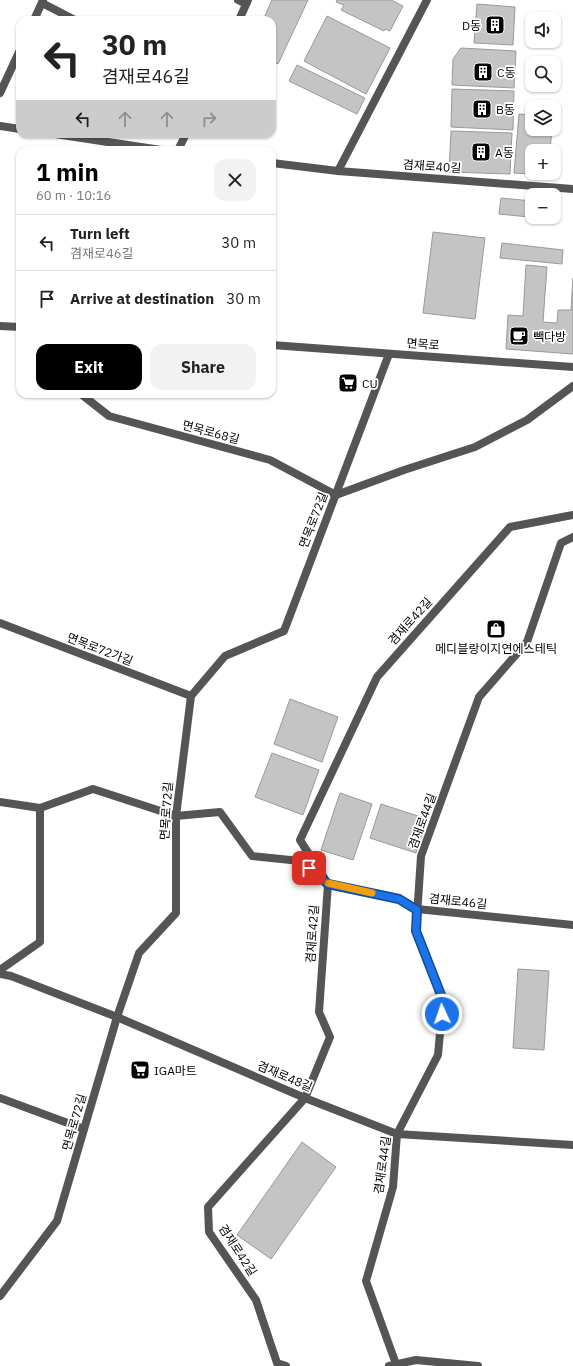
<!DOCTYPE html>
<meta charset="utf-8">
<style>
:root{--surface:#fff;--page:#f2f2f2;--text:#222;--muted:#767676;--line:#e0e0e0;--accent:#000}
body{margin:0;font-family:"IBM Plex Sans","Noto Sans KR",sans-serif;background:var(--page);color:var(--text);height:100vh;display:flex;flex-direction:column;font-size:15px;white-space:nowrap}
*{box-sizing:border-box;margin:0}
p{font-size:13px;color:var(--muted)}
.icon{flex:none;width:22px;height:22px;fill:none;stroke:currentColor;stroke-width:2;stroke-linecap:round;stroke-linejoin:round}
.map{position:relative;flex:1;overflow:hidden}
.panel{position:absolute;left:16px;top:146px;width:260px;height:252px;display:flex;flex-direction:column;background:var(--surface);border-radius:12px;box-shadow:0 1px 3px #0004}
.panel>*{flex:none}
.banner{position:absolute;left:16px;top:16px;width:260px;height:122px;border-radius:12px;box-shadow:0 1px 3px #0004;background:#fff;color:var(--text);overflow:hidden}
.fabs{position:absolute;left:525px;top:12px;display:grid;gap:8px}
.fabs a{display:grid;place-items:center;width:36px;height:36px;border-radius:8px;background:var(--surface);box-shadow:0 1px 3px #0004;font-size:20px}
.pin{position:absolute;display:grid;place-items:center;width:34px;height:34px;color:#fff;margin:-17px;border-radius:8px;box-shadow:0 2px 6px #0006}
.me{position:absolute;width:44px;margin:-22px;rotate:357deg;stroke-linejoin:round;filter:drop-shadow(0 0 3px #0008)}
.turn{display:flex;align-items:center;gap:14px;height:84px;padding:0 20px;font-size:18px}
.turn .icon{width:52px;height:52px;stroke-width:2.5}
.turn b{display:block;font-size:28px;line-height:34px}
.lanes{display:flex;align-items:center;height:38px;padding:0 20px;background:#0003;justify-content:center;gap:20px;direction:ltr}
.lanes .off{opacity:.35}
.round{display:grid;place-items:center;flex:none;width:42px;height:42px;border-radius:12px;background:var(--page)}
.overview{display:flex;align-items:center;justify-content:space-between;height:68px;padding:0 20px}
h1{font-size:24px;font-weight:700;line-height:30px;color:var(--accent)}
.button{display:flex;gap:8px;margin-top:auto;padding:8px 20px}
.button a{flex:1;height:46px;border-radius:12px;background:var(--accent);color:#fff;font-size:16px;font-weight:700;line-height:46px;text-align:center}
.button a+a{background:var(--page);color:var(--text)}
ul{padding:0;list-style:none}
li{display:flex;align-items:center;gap:12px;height:56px;padding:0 20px;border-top:1px solid var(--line)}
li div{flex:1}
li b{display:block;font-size:15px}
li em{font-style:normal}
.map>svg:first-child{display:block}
</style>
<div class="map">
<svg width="573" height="1366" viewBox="0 0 573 1366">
<rect width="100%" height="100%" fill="#fff"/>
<g fill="#c4c4c4" stroke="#999">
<polygon points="272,0 308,0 278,64 272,62 272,20 263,20"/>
<polygon points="337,0 391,0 403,6 390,31 385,29 384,31 341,10 344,5 336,2"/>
<polygon points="477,4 515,7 513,45 474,43"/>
<polygon points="327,16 390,48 366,94 304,61"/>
<polygon points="461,48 516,51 514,88 452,85 453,59"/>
<polygon points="297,65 365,98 357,114 289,81"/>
<polygon points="452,89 514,91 513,130 451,127"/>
<polygon points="519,114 532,115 532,129 552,129 550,150 543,149 542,151 532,151 532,173 541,173 541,175 514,173"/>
<polygon points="451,131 512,133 510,174 449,172"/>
<polygon points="501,198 532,201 532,217 549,217 549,219 499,214"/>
<polygon points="433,232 485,238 475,319 423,313"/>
<polygon points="502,243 563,250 562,264 500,258"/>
<polygon points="526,265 547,267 543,322 557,323 558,310 571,310 573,278 573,354 506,349 508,315 523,316"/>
<polygon points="290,699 338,717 322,762 274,744"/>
<polygon points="272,753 319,770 303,815 255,797"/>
<polygon points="340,793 372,804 353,860 321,850"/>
<polygon points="381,804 427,819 416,853 370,838"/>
<polygon points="518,969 549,971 544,1050 513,1048"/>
<polygon points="302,1142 336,1167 271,1259 237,1235"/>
</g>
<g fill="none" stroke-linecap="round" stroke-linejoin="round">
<polyline stroke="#555" stroke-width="8" points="338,171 427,0"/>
<g stroke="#555" stroke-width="8">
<polyline points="238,0 246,4"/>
<polyline points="42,3 75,20"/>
<polyline points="34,20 43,0"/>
<polyline points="239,20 248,0"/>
<polyline points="0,93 20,50"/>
<polyline points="0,126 20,129"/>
<polyline points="55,134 161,150"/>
<polyline points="178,150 186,134"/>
<polyline points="272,163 338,171 573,189"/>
<polyline points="81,394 109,416 270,460 336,495 404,470 475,447 527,420 573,386"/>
<polyline points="0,623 191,696"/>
<polyline points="0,802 40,808 93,789 176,816 220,812 252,856 300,861 328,884 399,899 417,909 573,925"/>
<polyline points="0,970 40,942 40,808"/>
<polyline points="0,974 11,976 117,1017 305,1098 397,1134 573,1145"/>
<polyline points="0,1098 84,1129"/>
<polyline points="0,1296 57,1221 117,1017 139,953 176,913 176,816 191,696 225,656 284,631 389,354"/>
<polyline points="396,1364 366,1281 393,1187 397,1134 438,1055 443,1000 416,931 421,856 479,697 527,642 561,543 573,537"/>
<polyline points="286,1366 277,1363 256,1300 209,1232 208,1207 305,1098 330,1037 319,1012 328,884 300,840 377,677 510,527 573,515"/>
<polyline points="389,1366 416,1360 478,1366"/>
</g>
<g stroke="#555" stroke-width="8">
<polyline points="0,326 20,327"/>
<polyline points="272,345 573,367"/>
</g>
</g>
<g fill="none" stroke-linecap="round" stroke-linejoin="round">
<defs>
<polyline id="route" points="309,868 328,884 399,899 417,910 416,931 443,1000 442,1014"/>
</defs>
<use href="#route" stroke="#114b97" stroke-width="10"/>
<use href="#route" stroke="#1a73e8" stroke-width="7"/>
<polyline stroke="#f59e0b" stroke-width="7" points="328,883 372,893"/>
</g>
<defs>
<symbol id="building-square" viewBox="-11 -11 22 22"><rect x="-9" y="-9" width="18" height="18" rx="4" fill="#000" stroke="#fff"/><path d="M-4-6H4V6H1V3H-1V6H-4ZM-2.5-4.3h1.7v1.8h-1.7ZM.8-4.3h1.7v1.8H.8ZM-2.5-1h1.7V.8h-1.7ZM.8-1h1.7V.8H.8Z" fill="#fff"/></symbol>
<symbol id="cafe-square" viewBox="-11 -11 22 22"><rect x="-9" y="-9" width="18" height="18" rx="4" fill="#000" stroke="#fff"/><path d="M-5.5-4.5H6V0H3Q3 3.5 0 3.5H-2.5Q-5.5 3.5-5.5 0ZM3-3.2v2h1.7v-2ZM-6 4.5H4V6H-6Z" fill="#fff"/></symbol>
<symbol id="supermarket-square" viewBox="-11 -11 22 22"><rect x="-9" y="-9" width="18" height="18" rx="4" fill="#000" stroke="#fff"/><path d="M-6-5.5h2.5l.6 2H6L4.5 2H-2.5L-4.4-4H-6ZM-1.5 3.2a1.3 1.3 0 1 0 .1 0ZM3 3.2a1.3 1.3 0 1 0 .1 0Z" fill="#fff"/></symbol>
<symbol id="shop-square" viewBox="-11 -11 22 22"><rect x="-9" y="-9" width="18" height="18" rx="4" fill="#000" stroke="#fff"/><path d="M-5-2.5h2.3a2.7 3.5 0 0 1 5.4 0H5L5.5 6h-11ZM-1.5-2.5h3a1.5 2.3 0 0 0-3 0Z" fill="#fff"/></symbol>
</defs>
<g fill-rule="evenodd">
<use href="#building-square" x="484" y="14" width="22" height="22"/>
<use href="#building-square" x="472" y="61" width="22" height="22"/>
<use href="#building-square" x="471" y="98" width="22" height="22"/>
<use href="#building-square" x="470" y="141" width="22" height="22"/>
<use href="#cafe-square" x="508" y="325" width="22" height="22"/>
<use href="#supermarket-square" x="337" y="372" width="22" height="22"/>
<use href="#shop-square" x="485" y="618" width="22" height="22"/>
<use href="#supermarket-square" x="129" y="1059" width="22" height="22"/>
</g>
<g text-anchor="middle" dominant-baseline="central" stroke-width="3.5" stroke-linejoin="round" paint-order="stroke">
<g font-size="12" fill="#000" stroke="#fff" text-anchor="start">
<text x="481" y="25" text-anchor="end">D동</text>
<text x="497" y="72">C동</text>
<text x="496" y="109">B동</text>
<text x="495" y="152">A동</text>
<text x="533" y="336">빽다방</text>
<text x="362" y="383">CU</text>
<text x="496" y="648" text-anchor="middle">메디블랑이지연에스테틱</text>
<text x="154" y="1070">IGA마트</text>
</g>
<g font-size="12" fill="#000" stroke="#fff">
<text transform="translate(432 166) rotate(4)">겸재로40길</text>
<text transform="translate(423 344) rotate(4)">면목로</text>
<text transform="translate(211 432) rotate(15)">면목로68길</text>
<text transform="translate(313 520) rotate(-69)">면목로72길</text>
<text transform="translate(410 621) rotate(-48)">겸재로42길</text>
<text transform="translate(100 649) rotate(21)">면목로72가길</text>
<text transform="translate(166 811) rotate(-86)">면목로72길</text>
<text transform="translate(422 821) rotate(-70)">겸재로44길</text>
<text transform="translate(458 901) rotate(6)">겸재로46길</text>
<text transform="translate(312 934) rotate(-86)">겸재로42길</text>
<text transform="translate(285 1076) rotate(23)">겸재로48길</text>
<text transform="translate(74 1122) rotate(-74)">면목로72길</text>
<text transform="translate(382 1165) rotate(-82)">겸재로44길</text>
<text transform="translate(238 1250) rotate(57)">겸재로42길</text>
</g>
</g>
</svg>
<div class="fabs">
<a><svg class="icon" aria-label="sound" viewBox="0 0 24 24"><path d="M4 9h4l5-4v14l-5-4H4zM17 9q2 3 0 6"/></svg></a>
<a><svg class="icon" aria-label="search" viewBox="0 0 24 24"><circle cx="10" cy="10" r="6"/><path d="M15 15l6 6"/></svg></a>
<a><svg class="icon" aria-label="layers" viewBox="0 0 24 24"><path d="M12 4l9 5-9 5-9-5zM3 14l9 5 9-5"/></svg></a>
<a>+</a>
<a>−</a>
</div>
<div class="pin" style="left:309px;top:868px;background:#d93025"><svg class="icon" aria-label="arrive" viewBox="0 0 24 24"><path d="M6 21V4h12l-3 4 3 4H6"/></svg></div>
<svg class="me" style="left:442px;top:1014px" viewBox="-20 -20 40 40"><circle r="17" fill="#1a73e8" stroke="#fff" stroke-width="3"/><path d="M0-11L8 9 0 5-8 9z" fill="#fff"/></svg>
<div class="banner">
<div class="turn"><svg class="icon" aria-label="left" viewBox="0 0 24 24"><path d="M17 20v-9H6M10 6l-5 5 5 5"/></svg><div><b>30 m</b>겸재로46길</div></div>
<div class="lanes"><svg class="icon" aria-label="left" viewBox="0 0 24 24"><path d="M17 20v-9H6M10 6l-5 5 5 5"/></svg><svg class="icon off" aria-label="ahead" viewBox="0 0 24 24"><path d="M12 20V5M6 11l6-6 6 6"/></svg><svg class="icon off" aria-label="ahead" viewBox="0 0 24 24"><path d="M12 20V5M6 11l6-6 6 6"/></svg><svg class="icon off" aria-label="right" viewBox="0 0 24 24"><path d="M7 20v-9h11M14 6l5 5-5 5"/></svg></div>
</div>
<section class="panel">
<div class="overview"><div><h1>1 min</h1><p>60 m · 10:16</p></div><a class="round"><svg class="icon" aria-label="close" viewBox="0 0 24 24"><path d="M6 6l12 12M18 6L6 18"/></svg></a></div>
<ul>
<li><svg class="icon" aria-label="left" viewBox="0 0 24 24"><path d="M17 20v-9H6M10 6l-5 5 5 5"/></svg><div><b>Turn left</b><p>겸재로46길</p></div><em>30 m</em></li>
<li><svg class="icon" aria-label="arrive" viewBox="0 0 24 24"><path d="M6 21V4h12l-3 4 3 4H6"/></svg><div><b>Arrive at destination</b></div><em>30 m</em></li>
</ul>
<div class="button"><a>Exit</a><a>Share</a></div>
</section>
</div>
